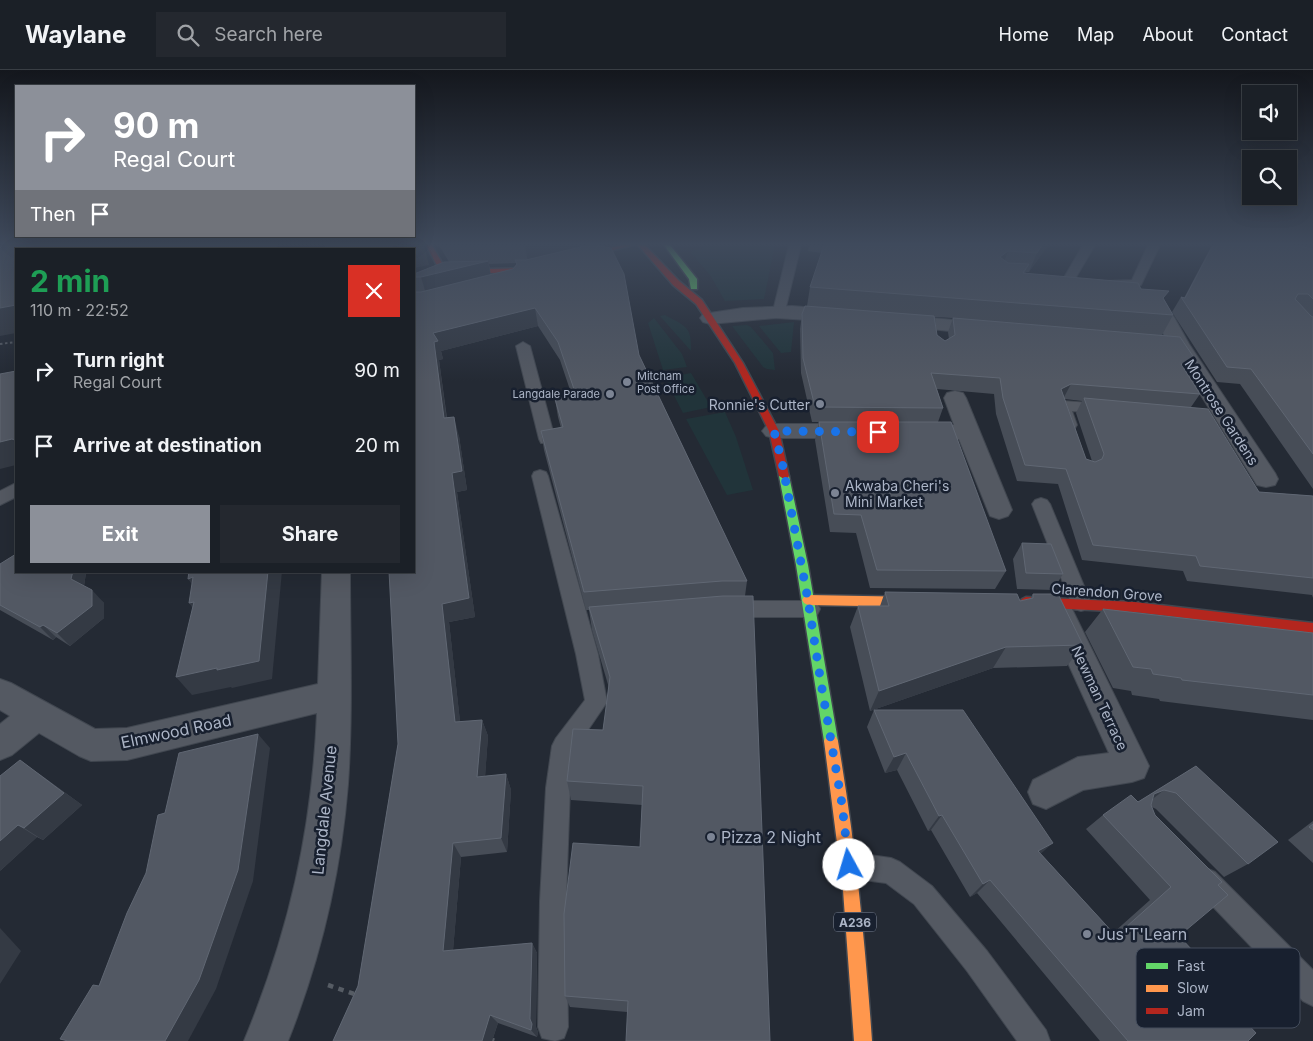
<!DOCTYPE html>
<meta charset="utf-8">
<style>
:root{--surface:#1b2027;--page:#24282f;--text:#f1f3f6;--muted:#a0a3a7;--line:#393e44;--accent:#8c9099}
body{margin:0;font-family:Inter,sans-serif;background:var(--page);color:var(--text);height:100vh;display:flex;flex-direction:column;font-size:19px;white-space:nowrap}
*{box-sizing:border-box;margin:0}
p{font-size:16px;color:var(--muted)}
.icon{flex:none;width:28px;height:28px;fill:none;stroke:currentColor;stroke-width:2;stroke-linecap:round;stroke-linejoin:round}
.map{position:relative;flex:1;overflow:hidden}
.details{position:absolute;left:15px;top:178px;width:400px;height:325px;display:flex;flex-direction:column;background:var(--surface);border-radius:0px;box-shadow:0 5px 20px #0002,0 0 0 1px var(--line)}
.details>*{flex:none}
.hud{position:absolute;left:15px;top:15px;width:400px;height:152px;border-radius:0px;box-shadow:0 5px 20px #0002,0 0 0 1px var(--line);background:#8c9099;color:#fff;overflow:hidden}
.controls{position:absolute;left:1242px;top:15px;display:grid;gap:10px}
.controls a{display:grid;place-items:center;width:55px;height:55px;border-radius:0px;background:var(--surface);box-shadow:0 5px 20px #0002,0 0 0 1px var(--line);font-size:25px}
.pin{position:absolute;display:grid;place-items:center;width:42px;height:42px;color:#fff;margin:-21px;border-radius:10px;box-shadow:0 2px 8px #0006}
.me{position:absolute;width:55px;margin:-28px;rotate:354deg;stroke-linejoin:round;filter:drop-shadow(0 0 4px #0008)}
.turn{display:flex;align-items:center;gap:18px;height:105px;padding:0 15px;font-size:22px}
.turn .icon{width:65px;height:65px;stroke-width:2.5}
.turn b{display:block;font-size:35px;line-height:42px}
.then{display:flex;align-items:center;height:48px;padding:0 15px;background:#0003;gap:10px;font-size:19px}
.round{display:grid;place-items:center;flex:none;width:52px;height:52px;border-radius:0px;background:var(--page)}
.head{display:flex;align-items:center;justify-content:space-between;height:85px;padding:0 15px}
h1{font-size:30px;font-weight:700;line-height:38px;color:#1e9e55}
.primary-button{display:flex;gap:10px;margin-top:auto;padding:10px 15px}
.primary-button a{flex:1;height:58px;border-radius:0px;background:var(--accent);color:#fff;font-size:20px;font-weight:700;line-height:58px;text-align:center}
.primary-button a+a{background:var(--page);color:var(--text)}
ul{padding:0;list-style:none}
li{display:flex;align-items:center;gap:15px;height:75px;padding:0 15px}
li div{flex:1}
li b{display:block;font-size:19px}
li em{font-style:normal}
header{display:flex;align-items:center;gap:30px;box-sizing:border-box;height:70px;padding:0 25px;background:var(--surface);border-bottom:1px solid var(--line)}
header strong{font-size:24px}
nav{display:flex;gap:28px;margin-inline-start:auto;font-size:18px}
.search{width:350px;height:45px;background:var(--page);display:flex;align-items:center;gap:12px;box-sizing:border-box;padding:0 18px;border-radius:0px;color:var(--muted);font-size:19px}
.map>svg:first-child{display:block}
</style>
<header>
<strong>Waylane</strong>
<div class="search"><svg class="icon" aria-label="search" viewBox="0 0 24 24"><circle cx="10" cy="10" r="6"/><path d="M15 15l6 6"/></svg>Search here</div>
<nav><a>Home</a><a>Map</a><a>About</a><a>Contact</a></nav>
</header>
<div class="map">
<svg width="1313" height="971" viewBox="0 0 1313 971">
<rect width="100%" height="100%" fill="#242a34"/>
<g fill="#21343a">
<polygon points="701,175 775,175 764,229 725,231 710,205 690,182 703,178"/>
<path d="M 665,245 C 685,256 692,256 691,281 L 660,246 Z"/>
<polygon points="654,248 682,284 687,297 663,300 648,253"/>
<polygon points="794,252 791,282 781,283 759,256"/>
<polygon points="747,255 751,257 773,283 775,300 767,299 763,297 732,256"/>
<polygon points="691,303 711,337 683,343 665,308"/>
<polygon points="725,342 736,367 753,420 727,425 686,349"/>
</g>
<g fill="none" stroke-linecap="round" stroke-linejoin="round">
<defs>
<g id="lane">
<polygon points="789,175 801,175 785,241 779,245 773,241"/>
<polygon points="1083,175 1095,175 1072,214 1064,214 1062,211"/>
<polygon points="1148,175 1160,175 1141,215 1126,219 1105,217 1103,214 1105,211 1132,210"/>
<polygon points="523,272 530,276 555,369 553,373 541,373 539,369 516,276"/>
<polygon points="1063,331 1105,334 1110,336 1113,339 1110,342 1105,344 1072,341 1077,355 1075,358 1063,358 1055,336 1058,333"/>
<polygon points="540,400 546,402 548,406 598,584 607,632 575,679 570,718 566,831 568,957 564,968 555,971 542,968 538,957 540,831 546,718 552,676 556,668 585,630 576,584 532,406 534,402"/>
<polygon points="16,413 16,427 0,435 0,421"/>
<polygon points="1041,428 1047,430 1050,434 1091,533 1088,539 1081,541 1074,539 1071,533 1032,434 1035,430"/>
<polygon points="729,531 810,531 817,533 820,539 817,545 810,547 729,547 722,545 719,539 722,533"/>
<polygon points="849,782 891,788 900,792 932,816 987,881 1046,960 1050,971 1017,971 967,901 914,834 886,813 849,808 840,804 836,795 840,786"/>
<polygon points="1206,798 1215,802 1313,900 1313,936 1303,931 1197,820 1193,811 1197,802"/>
</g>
<g id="street">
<polygon points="792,236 841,240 848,242 851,246 848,250 841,252 776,248 710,254 703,252 700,248 703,244 743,238"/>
<polygon points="1164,241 1171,243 1174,247 1189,274 1275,403 1278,409 1275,415 1266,417 1257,415 1169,274 1154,247 1157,243"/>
<polygon points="899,245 988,253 995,255 998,259 995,263 988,265 892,255 889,251 892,247"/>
<polygon points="955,321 963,323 966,328 1012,440 1008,446 999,449 990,446 959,369 918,369 910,367 906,362 910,357 918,355 954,355 944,328 947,323"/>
<polygon points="774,354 855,354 863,356 867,361 863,366 855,368 774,368 766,366 762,361 766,356"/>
<path d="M 322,501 L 350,501 C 350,572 353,643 348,714 C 341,802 321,888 288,971 L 244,971 C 289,862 312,761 317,643 L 127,690 L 91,691 L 79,686 L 39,663 L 12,685 L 0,690 L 0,654 L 10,646 L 0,640 L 0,609 L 11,613 L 95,659 L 127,658 L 318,614 Z"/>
<polygon points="1062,535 1072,539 1149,696 1144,708 1132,712 1083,720 1046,739 1033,734 1028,722 1033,710 1078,687 1109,683 1047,547 1052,539"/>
</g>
<g id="fast">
<polygon points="664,175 670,175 697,209 697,219 691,219 689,209"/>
<polygon points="784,403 789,406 808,495 838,671 836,675 831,677 826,675 824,671 796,495 779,406"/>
</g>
<g id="slow">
<polygon points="808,525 918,527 922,529 924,532 922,535 918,537 808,535 804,533 802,530 804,527"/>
<path d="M 831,665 L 836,667 L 838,671 C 855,770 865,870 872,971 L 854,971 L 843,820 L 824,671 L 826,667 Z"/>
</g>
<g id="jam">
<polygon points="426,175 432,175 446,200 528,198 622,175 633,175 528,202 445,204 414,219 414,214 440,201"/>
<polygon points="638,175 645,175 679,211 702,230 743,293 779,361 789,406 788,408 784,409 779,406 769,361 735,293 696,234 673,215"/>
<polygon points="1026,527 1134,532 1313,553 1313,563 1134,542 1026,537 1022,535 1020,532 1022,529"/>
</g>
</defs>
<use href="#lane" stroke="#414750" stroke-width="2"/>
<use href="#street" stroke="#414750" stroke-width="2"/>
<use href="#fast" stroke="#414750" stroke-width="3"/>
<use href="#slow" stroke="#414750" stroke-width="3"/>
<use href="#jam" stroke="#414750" stroke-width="3"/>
<polyline stroke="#565c64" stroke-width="2" stroke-dasharray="2.5 2.5" stroke-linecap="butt" points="0,274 16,272"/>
<g stroke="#565c64" stroke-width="4.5" stroke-dasharray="5.5 5.5" stroke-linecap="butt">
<polyline points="328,915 357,925"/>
<polyline points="489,969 495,971"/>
</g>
<use href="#lane" fill="#545962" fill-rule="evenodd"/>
<use href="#street" fill="#545962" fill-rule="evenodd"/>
<use href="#fast" fill="#63d668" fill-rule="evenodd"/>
<use href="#slow" fill="#ff974d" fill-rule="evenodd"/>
<use href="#jam" fill="#b3261e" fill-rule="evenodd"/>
</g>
<g fill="#474d57" fill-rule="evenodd">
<path d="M 439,175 L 582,175 L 581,177 L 639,285 L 747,511 L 745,526 L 627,942 L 570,937 L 565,926 L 640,777 L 642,735 L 571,730 L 567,711 L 603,660 L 609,618 L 592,560 L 589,540 L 586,540 L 544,380 L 541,361 L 561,358 L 558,347 L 555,329 L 572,326 L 560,290 L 538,256 L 441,281 L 443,289 L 439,290 L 447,348 L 459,366 L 467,420 L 457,422 L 475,547 L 449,552 L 460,652 L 482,650 L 488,666 L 485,706 L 506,704 L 511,720 L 507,782 L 461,787 L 453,880 L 532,873 L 537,883 L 536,957 L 538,962 L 537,967 L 498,953 L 492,971 L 333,971 L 358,916 L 398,674 L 414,501 L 414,207 L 449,192 ZM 516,193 L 516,195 L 513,199 L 491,205 L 489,194 Z"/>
<path d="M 809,175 L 1048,175 L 1029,202 L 1026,202 L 1025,203 L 1141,219 L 1164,229 L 1173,245 L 1162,265 L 1199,295 L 1190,309 L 1200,324 L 1191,337 L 1259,422 L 1313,426 L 1313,528 L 1312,525 L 1187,511 L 1183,501 L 1082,490 L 1058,414 L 1017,411 L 996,344 L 994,324 L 937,319 L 943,338 L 938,352 L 1006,501 L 995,519 L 870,518 L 856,463 L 830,462 L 815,370 L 819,352 L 812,352 L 801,303 L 800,259 L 802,244 L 807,236 L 810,217 L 822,183 L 808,181 ZM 935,247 L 953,248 L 948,262 L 949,269 L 945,271 L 937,265 ZM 1065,329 L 1082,331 L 1076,343 L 1092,391 L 1086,389 Z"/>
<polygon points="1212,175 1313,175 1313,419 1240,314 1217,312 1172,242 1181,227 1184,228"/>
<polygon points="1022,473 1063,504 1053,520 1017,519 1013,489"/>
<polygon points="0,494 16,501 85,501 86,503 84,516 104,533 104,548 70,576 56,567 53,570 0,540"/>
<polygon points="885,522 1020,531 1030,529 1033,524 1083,575 1067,596 993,598 870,641 850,557 858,536 880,536"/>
<polygon points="1103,539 1313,563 1313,650 1160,631 1159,629 1132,625 1131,621 1113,618 1085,562"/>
<polygon points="874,640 1041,784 1113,863 1150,830 1086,759 1103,745 1138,732 1196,696 1248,794 1224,807 1156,739 1152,737 1155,745 1218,815 1179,866 1202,905 1248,971 1100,971 977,823 970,827 931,760 928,761 897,700 885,703 867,657"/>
<polygon points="38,703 82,735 43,770 37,767 0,801"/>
<polygon points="1313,751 1313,793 1288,770"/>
</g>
<g fill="#343a44">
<rect x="276" y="175" width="5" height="4"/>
<polygon points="398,175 424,175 429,195 414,198 414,179 377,179"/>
<polygon points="525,175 582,175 579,181 528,193"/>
<polygon points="1042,175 1048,175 1029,202 1037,183"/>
<polygon points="1008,181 1001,200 1000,187"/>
<polygon points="488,191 491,208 426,224 421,207"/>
<polygon points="16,235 16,263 0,266 0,238"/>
<polygon points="535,238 538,256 441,281 443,289 439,290 449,367 444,348 434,272 433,263"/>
<polygon points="1071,314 1063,329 1061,319"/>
<polygon points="454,347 459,366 467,420 457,422 475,547 449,552 462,669 455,652 442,534 452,403"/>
<polygon points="12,369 16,374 16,395 0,399 0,372"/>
<polygon points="73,501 85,501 86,503 83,522 71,509"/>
<polygon points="268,501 282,501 272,609 232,618 231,617 192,625 176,607"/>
<polygon points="193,507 202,528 188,509"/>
<polygon points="92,520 104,533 104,548 70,576 57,563"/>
<polygon points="194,532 203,552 189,533"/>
<polygon points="43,555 56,567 53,570 40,557"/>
<polygon points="1006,577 993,598 870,641 879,621"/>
<polygon points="482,650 488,666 484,722 477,707"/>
<polygon points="258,664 270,678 253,811 216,919 188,971 165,971"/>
<polygon points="906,683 897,700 885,703 894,687"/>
<polygon points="20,690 82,735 43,770 24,758"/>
<polygon points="506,704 511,720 507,782 501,768"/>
<polygon points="1164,720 1145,735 1154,724"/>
<polygon points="942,745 931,760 928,761 939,746"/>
<polygon points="18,755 37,767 0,801 0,771"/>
<polygon points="453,773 461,787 452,892 443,881"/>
<polygon points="1053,773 1037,787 1038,781"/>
<polygon points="990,810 977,823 970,827 983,814"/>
<polygon points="0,858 21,881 0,914"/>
<polygon points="532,873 537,883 536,957 538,962 537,967 531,960 530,949"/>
<polygon points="490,945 498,953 492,971 482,971"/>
</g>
<g fill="#525863" stroke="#606773">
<polygon points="2,175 276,175 276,179 16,179 16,235 0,238 0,178"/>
<polygon points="325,175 398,175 377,179 326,179"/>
<polygon points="589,175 596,175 611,178 624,204 639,285 747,511 722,511 584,522 541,361 563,357 555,329 576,325 558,272 535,238 433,263 438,271 434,272 444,348 454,347 462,401 452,403 469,528 442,534 455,652 482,650 477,707 506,704 501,768 453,773 443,881 532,873 530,949 532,954 531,960 490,945 482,971 333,971 358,916 398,674 389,501 414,501 414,222 421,222 513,199 517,194 515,190 526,190"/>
<polygon points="824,175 1042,175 1037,183 1008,181 1000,187 1008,193 1029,194 1023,203 1138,213 1141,219 1169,221 1163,228 1173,245 810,217"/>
<polygon points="1213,175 1293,175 1313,179 1313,229 1308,224 1298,224 1295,229 1311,246 1313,247 1313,384 1251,299 1227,297 1181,227 1185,228"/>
<polygon points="488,191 421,207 414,207 414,204 444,192"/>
<polygon points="805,236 934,246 937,265 945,271 955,265 953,248 1180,267 1199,295 1181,294 1200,324 1071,314 1061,319 1086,389 1095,392 1102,389 1104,384 1084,328 1208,339 1259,422 1313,426 1313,508 1200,496 1196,486 1093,475 1066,399 1025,395 1003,328 1000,308 931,303 943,338 815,337 803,288 802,244"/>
<polygon points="16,301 16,371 12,369 0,372 0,304"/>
<polygon points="819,352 951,352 1006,501 877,500 861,445 834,444"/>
<polygon points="1022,473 1051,474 1063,504 1026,503"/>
<polygon points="16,484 16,501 73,501 71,509 92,520 92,536 57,563 43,555 40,557 0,535 0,494"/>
<polygon points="189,501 268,501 259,591 217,600 217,598 176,607 194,532 189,533 193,507 188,509"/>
<polygon points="885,522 1017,524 1020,531 1033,528 1033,524 1058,524 1083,575 1006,577 879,621 858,536 889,536"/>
<polygon points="723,526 753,526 770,971 626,971 628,931 565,926 564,844 573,773 640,777 643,716 567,711 573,659 603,660 610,607 589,537"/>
<polygon points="1103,539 1313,563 1313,625 1182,610 1181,608 1153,604 1151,599 1133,597"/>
<polygon points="874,640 963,640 1053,773 1038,781 1116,866 1171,817 1103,745 1131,725 1138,732 1196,696 1278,772 1248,794 1176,723 1164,720 1154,724 1151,735 1155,745 1222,812 1218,815 1228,825 1179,866 1209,898 1202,905 1256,963 1248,971 1128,971 990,810 983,814 942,745 939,746 906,683 894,687"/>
<polygon points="258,664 238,800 199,910 165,971 68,971 60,969 93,915 99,916 127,843 146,803 158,745 165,743 179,683"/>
<polygon points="20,690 64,723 24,758 18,755 0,771 0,706"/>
<polygon points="1313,754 1313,760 1309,757"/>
</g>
<linearGradient id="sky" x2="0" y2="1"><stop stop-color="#14171d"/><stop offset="0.56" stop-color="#3f4a5c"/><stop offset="1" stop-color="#3f4a5c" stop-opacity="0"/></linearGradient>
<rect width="1313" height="311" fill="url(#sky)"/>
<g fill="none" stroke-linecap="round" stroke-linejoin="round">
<polyline stroke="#1a73e8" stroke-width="9" stroke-dasharray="0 16.2" points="849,795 842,734 821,613 808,530 782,392 774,361 878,362"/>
</g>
<g fill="#7c8494" stroke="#18202f" stroke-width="2">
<circle cx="627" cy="312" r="5"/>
<circle cx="610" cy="324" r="5"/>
<circle cx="820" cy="334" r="5"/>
<circle cx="835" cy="423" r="5"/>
<circle cx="711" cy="767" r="5"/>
<circle cx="1087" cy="864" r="5"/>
</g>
<g text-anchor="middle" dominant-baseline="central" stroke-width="5" stroke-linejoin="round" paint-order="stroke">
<g font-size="11" fill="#acb5c7" stroke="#18202f" text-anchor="start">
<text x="637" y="306">Mitcham<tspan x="637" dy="13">Post Office</tspan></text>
<text x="600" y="324" text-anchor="end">Langdale Parade</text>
</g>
<rect fill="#18202f" stroke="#808899" stroke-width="1" x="834" y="842.5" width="42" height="19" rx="4"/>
<g font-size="12" font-weight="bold" fill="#acb5c7">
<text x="855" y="852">A236</text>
</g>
<g font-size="14" fill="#acb5c7" stroke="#18202f" text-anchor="end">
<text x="810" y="334">Ronnie's Cutter</text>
<text x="845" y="415" text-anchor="start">Akwaba Cheri's<tspan x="845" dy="16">Mini Market</tspan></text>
</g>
<g font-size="14" fill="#acb5c7" stroke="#18202f">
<text transform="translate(1222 342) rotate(57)">Montrose Gardens</text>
<text transform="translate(1107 522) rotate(4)">Clarendon Grove</text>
<text transform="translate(1100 628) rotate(65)">Newman Terrace</text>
</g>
<g font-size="16" fill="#acb5c7" stroke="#18202f">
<text transform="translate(176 661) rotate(-12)">Elmwood Road</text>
<text transform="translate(324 740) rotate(-84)">Langdale Avenue</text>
</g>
<g font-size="16" fill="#acb5c7" stroke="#18202f" text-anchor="start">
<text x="721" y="767">Pizza 2 Night</text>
<text x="1097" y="864">Jus'T'Learn</text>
</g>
</g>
<rect x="1136" y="878" width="164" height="80" rx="8" fill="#18202f" stroke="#444d5d" stroke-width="1"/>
<rect x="1146" y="893" width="22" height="6" fill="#63d668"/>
<rect x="1146" y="915" width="22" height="7" fill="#ff974d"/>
<rect x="1146" y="938" width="22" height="6" fill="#b3261e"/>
<g font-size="14" fill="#acb5c7">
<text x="1177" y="901">Fast</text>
<text x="1177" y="923">Slow</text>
<text x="1177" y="946">Jam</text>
</g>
</svg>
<div class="controls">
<a><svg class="icon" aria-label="sound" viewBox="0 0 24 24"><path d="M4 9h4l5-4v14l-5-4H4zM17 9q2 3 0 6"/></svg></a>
<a><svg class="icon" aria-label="search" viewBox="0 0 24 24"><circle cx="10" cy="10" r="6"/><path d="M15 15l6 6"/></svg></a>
</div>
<div class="pin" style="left:878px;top:362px;background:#d93025"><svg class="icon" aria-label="arrive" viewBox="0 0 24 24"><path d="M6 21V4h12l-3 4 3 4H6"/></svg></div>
<svg class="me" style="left:849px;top:795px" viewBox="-20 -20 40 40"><circle r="19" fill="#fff"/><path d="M0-13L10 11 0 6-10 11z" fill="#1a73e8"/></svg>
<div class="hud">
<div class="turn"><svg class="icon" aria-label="right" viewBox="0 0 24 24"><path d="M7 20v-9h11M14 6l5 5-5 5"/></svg><div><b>90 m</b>Regal Court</div></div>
<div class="then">Then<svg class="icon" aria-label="arrive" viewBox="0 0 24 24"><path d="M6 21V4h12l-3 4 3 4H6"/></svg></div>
</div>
<section class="details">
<div class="head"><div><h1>2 min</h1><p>110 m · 22:52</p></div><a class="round" style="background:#d93025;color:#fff"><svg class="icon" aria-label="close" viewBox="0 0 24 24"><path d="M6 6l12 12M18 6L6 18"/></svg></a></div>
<ul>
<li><svg class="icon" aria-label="right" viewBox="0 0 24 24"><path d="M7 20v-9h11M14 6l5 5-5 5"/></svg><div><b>Turn right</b><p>Regal Court</p></div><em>90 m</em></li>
<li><svg class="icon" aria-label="arrive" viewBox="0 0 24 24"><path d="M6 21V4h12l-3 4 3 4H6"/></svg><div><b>Arrive at destination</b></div><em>20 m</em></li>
</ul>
<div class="primary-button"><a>Exit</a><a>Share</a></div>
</section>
</div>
